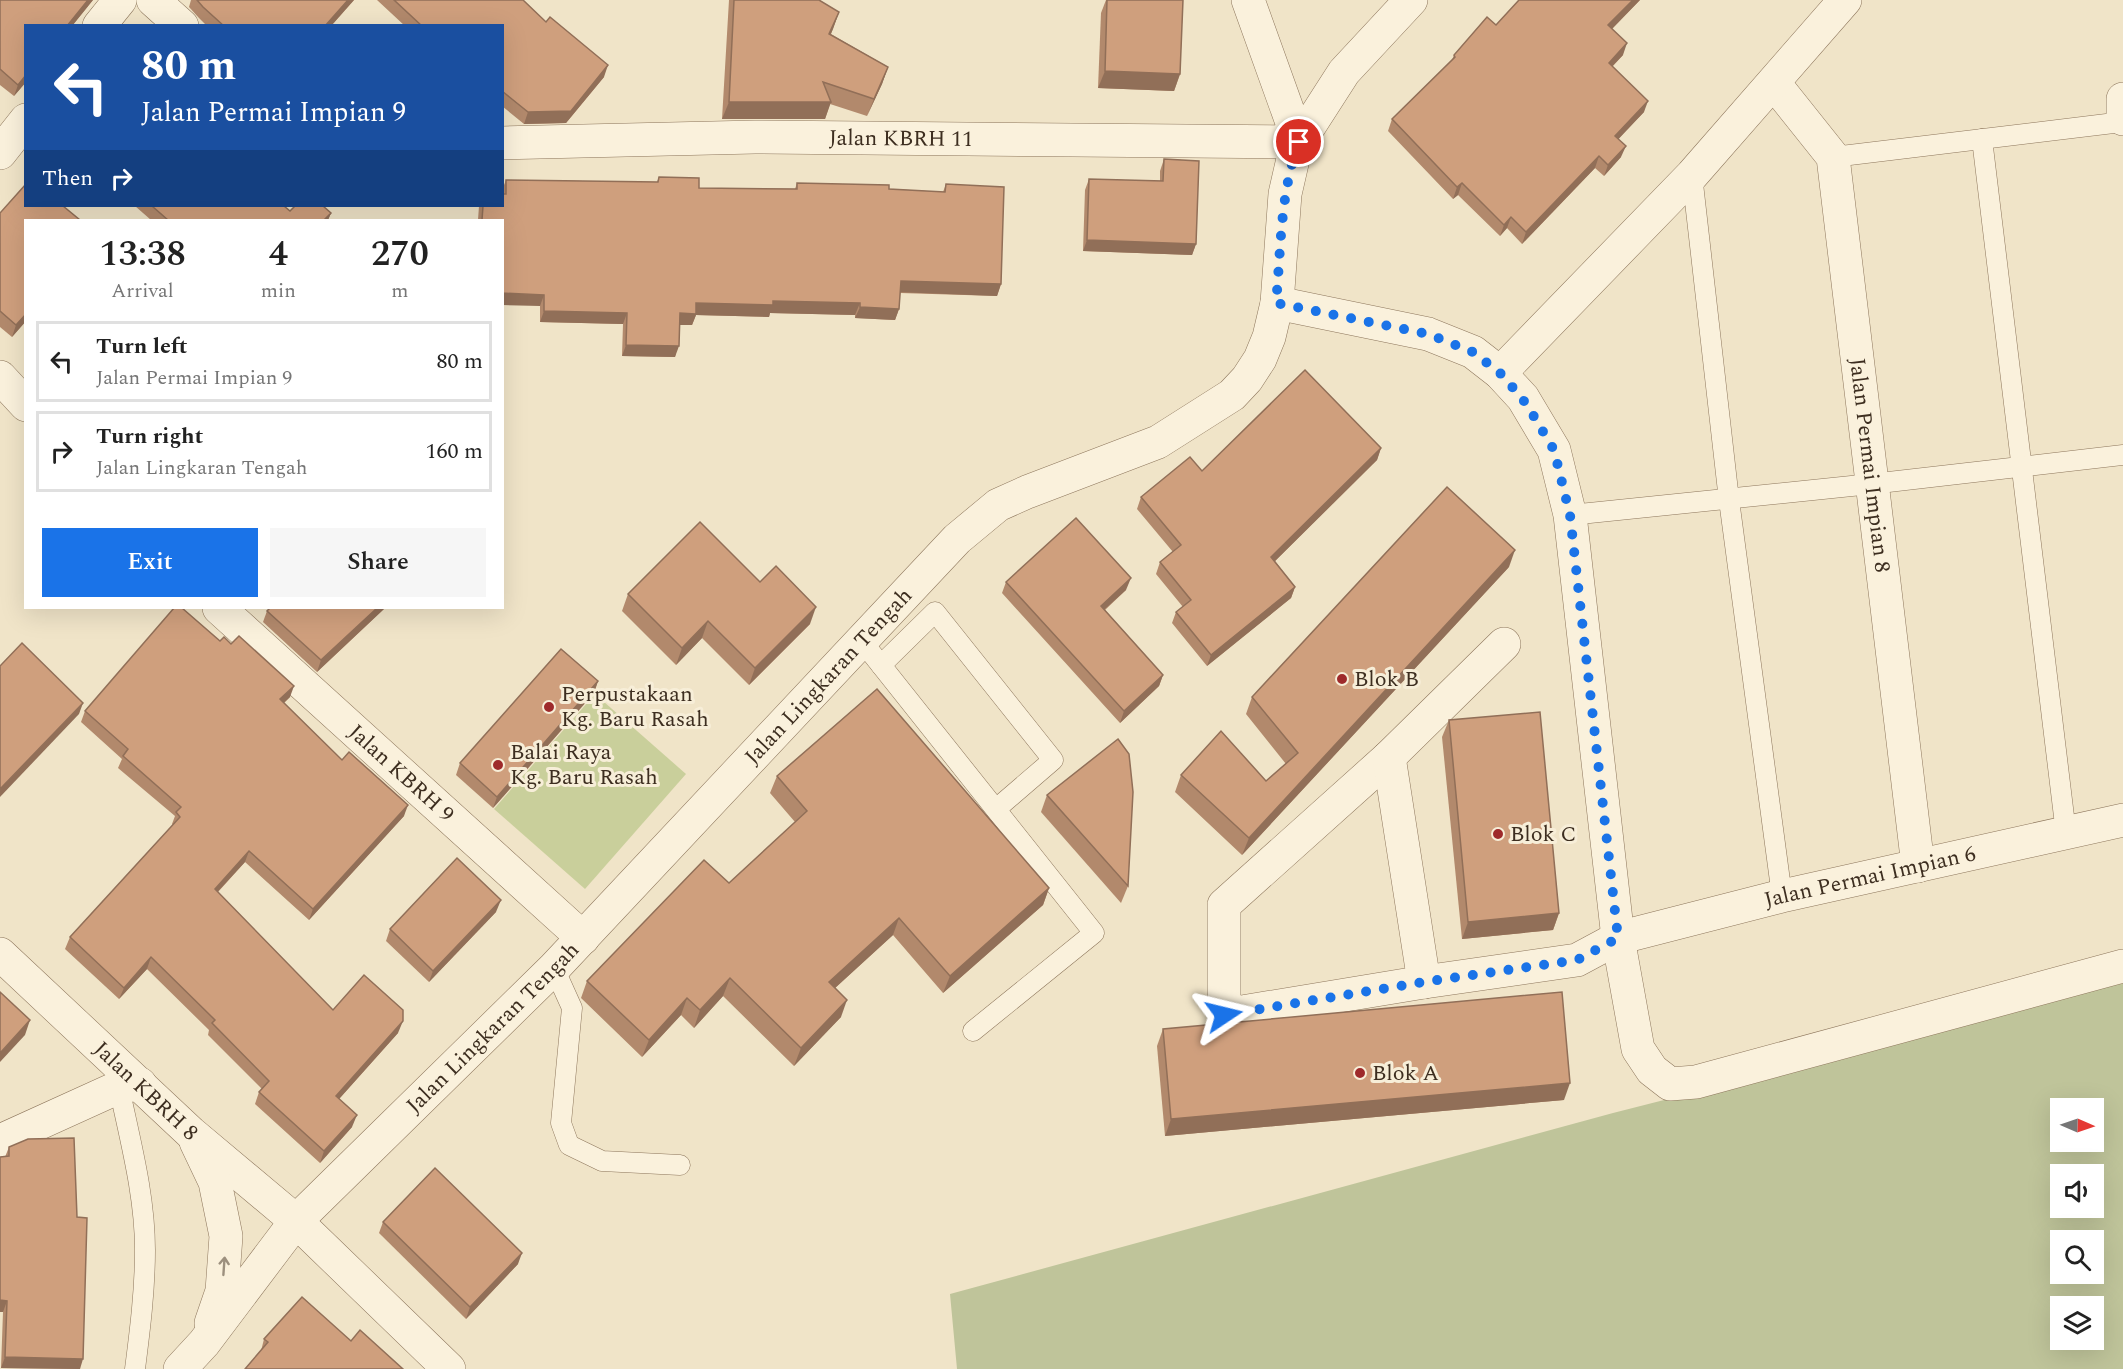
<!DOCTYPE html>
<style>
:root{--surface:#fff;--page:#f6f6f6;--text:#222;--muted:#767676;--line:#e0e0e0;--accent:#1a73e8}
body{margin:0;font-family:Spectral,serif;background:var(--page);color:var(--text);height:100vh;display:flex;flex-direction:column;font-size:22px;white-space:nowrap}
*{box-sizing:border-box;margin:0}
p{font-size:20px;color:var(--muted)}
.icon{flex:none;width:33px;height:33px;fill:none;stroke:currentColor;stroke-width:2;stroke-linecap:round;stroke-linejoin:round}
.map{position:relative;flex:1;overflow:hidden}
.details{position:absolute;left:24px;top:219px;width:480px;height:390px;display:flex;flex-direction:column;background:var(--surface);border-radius:0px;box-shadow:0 6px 24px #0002}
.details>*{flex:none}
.guide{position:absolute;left:24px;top:24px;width:480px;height:183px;border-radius:0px;box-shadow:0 6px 24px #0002;background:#1a4fa0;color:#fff;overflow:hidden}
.needle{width:39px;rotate:92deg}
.fabs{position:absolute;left:2050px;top:1098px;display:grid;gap:12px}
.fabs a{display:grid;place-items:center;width:54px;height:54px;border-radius:0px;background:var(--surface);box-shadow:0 6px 24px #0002;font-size:30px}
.pin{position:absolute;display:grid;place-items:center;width:51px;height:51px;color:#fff;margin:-26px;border:3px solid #fff;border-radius:50%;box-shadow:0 2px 6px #0007}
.me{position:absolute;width:66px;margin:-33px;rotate:80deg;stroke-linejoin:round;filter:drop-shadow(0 0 4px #0008)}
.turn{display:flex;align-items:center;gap:21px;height:126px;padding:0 18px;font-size:27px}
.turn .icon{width:78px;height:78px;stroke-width:2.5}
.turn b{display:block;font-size:42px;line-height:51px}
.then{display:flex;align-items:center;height:57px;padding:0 18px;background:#0003;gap:12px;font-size:22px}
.eta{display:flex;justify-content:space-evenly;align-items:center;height:102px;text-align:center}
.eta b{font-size:36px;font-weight:600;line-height:42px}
.cta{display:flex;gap:12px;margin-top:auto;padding:12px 18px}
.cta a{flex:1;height:69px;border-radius:0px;background:var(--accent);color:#fff;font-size:24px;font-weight:600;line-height:69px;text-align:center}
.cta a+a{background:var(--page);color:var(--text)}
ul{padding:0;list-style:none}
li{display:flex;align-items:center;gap:18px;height:81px;margin:0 12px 9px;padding:0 6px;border:3px solid var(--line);border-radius:0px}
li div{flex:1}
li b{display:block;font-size:22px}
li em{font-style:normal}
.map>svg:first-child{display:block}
</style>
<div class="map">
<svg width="2123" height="1369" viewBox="0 0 2123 1369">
<rect width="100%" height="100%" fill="#f0e4c8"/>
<polygon fill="#c9cf9b" points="595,694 686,774 585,889 494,809"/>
<path fill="#bfc49a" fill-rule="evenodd" d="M 2123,983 L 2123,1369 L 957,1369 L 950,1294 L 1613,1113 ZM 2061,1108 L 2094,1108 L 2094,1142 L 2061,1142 ZM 2061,1174 L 2094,1174 L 2094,1208 L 2061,1208 ZM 2061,1240 L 2094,1240 L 2094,1274 L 2061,1274 ZM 2061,1306 L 2094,1306 L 2094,1340 L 2061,1340 Z"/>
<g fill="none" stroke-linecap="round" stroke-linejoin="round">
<defs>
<g id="service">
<polyline points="1982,139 2066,833"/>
<polyline points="1833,157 2123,122"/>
<polyline points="1692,175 1729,500 1782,896"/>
<polyline points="1570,515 1871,484 2123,455"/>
<polyline points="861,640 1094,933 973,1031"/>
<polyline points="881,665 935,612 1053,760 996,809"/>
<polyline points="554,968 572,1008 561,1123 569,1145 602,1161 680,1165"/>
<path d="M 119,1087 C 130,1140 145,1195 145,1250 C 145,1290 140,1330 135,1369"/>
</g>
<g id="minor">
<polyline points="153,0 182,26"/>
<polyline points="99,26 120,0"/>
<path id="s1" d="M 1774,83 L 1833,157 L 1918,866"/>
<polyline points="2123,99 2123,119"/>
<path id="s2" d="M 502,143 L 755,137 L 1299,142 L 1248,0"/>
<polyline points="0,153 26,120"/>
<polyline points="1277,303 1428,334 1473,352 1500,373 1523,398 1554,450 1570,515 1618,938 1638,1049 1652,1070 1670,1084 1696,1082 2123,966"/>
<polyline points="1500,373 1692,175 1845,0"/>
<polyline points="0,377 26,405"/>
<path id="s3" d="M 219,608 L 583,938"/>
<path id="s4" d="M 1504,644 L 1389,757 L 1224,905 L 1224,1015 L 1424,982 L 1577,960 L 1618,938 L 1782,896 L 2123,820"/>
<polyline points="1389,757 1424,982"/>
<polyline points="0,1141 119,1087 140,1084"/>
<polyline points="296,1221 449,1369"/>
</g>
<g id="tertiary">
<path id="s5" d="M 0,954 L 191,1133 L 296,1221"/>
<polyline points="196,1142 215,1182 226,1236 222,1291 211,1323"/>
<path id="s6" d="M 180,1369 L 204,1343 L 296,1221 L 554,968 L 957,539 L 998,505 L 1027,492 L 1158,442 L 1232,395 L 1247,379 L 1260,359 L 1269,337 L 1277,303 L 1285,194 L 1293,159 L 1299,142 L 1344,72 L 1411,0"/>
</g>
</defs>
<use href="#service" stroke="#8d765c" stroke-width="21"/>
<use href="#minor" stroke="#8d765c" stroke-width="34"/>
<use href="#tertiary" stroke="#8d765c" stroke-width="34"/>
<use href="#service" stroke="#faf1dc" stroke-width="20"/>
<use href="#minor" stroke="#faf1dc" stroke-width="33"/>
<use href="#tertiary" stroke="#faf1dc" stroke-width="33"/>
</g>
<g fill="#b2896c">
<polygon points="0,0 93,0 72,26 26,26 26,82 14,96 0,85"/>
<polygon points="191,0 354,0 331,26 207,26 199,18 189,7"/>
<polygon points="377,0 523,0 604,77 566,123 524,124 502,106 502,26 405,26"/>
<polygon points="729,0 819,0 839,12 831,34 888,67 882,84 867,116 830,104 825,119 722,119"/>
<polygon points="1106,0 1183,0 1180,74 1174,91 1098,88 1101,13"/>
<polygon points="1519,0 1640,0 1612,29 1623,55 1612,67 1644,112 1618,139 1621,157 1604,176 1595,168 1522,244 1507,228 1500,236 1458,195 1453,199 1388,131 1392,119 1452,60 1454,55 1496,25"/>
<polygon points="1164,159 1196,244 1192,255 1083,251 1085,190 1089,179 1160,181 1160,171"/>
<polygon points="659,177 699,188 795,189 797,183 943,192 946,184 1001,284 997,296 900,293 899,309 895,320 855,318 855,315 770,313 769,317 696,315 692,325 680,325 675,357 622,356 623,324 540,322 540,306 502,220 478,220 479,206 502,206 502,190 506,180 657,182"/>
<polygon points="135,206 284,206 290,211 331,213 328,220 151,220"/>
<polygon points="0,213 26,220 26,321 12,337 0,327"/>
<polygon points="1381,448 1377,460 1275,561 1295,587 1291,598 1207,666 1172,623 1176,612 1183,607 1156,574 1160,562 1173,552 1137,509 1141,497 1202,471"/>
<polygon points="1509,567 1242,855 1175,792 1181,775 1266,781 1286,764 1246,714 1252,697"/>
<polygon points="1006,582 1126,590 1105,610 1163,675 1159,686 1120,723 1002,593"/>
<polygon points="628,594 810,624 749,685 702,638 676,665 622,611"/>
<polygon points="270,608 385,608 317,672 263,622 267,611"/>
<polygon points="220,641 290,697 284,703 342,760 404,816 309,920 245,862 218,892 333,1010 398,1033 339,1099 352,1127 320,1163 255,1104 259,1092 262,1089 208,1035 209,1030 147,969 119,999 65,949 70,937 173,825 172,824 175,816 118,768 122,759 81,722 85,711"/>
<polygon points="598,681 594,693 493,808 456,775 460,763"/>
<polygon points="1449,720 1559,913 1553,930 1462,939 1442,737"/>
<polygon points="777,776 1049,888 1043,905 943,993 893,935 835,988 841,1017 794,1066 723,996 694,1028 681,1015 642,1057 581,998 587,981 729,883 795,822 770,793"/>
<polygon points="1047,795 1128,886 1121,903 1041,812"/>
<polygon points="496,912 429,982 386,941 390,929"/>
<polygon points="1163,1029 1564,1100 1165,1136 1157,1046"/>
<polygon points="9,1147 80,1369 1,1368 3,1312 0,1312 0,1157 5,1157"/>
<polygon points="383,1222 518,1264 466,1319 379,1233"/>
<polygon points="264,1339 351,1341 261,1351"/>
</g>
<g fill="#916f58">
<polygon points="88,0 93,0 72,26 67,26"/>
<polygon points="348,0 354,0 331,26 325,26"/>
<polygon points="1633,0 1640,0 1604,37 1608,25"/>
<polygon points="839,12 833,29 823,51 829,34"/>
<polygon points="1627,43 1623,55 1604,75 1609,63"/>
<polygon points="608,65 604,77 566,123 524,124 528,112"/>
<polygon points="888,67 882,84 867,116 874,99"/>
<polygon points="1105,71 1180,74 1174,91 1098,88"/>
<polygon points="26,75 26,82 14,96 18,85"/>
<polygon points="1648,101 1644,112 1611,147 1615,136"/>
<polygon points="729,102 831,102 825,119 722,119"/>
<polygon points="1626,146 1621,157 1604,176 1608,165"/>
<polygon points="1599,156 1595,168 1522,244 1526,232"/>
<polygon points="1462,183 1458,195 1453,199 1457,187"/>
<polygon points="331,213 328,220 324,220"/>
<polygon points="1511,217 1507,228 1500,236 1504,225"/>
<polygon points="1087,240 1196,244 1192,255 1083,251"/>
<polygon points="901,281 1001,284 997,296 896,292"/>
<polygon points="502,293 544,295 540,306 502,305"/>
<polygon points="773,301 860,303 855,315 770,313 769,317 696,315 692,325 676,325 680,313 696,303"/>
<polygon points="860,307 899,309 895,320 855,318"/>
<polygon points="544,311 627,313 623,324 540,322"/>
<polygon points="26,314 26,321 12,337 16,325"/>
<polygon points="626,345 679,346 675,357 622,356"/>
<polygon points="1381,448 1377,460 1267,569 1271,557"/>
<polygon points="1515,550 1509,567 1242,855 1249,838"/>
<polygon points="1131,578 1126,590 1096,617 1101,606"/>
<polygon points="1295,587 1291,598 1207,666 1211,655"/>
<polygon points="816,607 810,624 749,685 755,668"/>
<polygon points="377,608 385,608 317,672 321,660"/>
<polygon points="708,621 702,638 676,665 682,648"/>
<polygon points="1163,675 1159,686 1120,723 1124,711"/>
<polygon points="598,681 594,693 493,808 497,797"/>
<polygon points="294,686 290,697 276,710 280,699"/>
<polygon points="83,703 79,714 0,797 0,789"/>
<polygon points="408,805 404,816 309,920 313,909"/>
<polygon points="249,851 245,862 210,900 215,889"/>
<polygon points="1049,888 1043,905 943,993 950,976"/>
<polygon points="501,900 496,912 429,982 433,971"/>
<polygon points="1559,913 1553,930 1462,939 1468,922"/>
<polygon points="899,918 893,935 823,999 829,982"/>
<polygon points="151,957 147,969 119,999 124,988"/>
<polygon points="730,978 723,996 694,1028 700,1010"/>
<polygon points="687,998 681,1015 642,1057 649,1040"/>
<polygon points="847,1000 841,1017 794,1066 801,1048"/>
<polygon points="30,1020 25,1035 0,1062 0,1053"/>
<polygon points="403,1021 398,1033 331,1108 336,1096"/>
<polygon points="1570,1083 1564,1100 1165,1136 1171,1119"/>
<polygon points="357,1115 352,1127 320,1163 324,1151"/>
<polygon points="522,1253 518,1264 466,1319 470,1307"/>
<polygon points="0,1300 7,1301 3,1312 0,1312"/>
<polygon points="5,1357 83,1359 80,1369 1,1368"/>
</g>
<g fill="#cf9f7d" stroke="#916f58" stroke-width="1.5">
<polygon points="0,0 88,0 67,26 26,26 26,75 18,85 0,69"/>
<polygon points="197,0 348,0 325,26 224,26 203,7"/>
<polygon points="394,0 523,0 546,22 550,17 608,65 571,111 528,112 502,91 502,26 422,26"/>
<polygon points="734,0 819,0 839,12 829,34 888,67 874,99 823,82 831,102 729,102"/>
<polygon points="1107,0 1183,0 1180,74 1105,71"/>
<polygon points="1519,0 1633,0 1608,25 1627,43 1609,63 1648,101 1615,136 1626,146 1608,165 1599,156 1526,232 1511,217 1504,225 1462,183 1457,187 1392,119 1455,57 1454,55 1487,17 1496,25"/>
<polygon points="1164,159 1199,161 1196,244 1087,240 1089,179 1163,181"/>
<polygon points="659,177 699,178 699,188 797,189 797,183 889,185 889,189 945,192 946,184 1004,187 1001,284 901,281 899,309 860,307 860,303 773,301 773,305 696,303 696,314 680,313 679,346 626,345 627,313 544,311 544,295 502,293 502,220 482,220 483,206 502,206 502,194 506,194 506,180 658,182"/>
<polygon points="26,184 26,206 63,206 80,220 26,220 26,314 16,325 0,311 0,213"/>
<polygon points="152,206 284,206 290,211 295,206 323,206 331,213 324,220 168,220"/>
<polygon points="1305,370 1381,448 1271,557 1295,587 1211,655 1176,612 1191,600 1160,562 1181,545 1141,497 1190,457 1202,471"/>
<polygon points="1447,487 1515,550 1249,838 1181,775 1221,731 1266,781 1298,753 1252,697"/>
<polygon points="1076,518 1131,578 1101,606 1163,675 1124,711 1006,582"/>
<polygon points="700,522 760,582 776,566 816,607 755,668 708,621 682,648 628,594"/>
<polygon points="174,608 182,608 220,641 224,637 231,644 239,636 294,686 280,699 342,760 349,752 408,805 313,909 249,851 215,889 333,1010 364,975 403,1010 403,1021 336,1096 357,1115 324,1151 259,1092 269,1081 212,1023 215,1020 151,957 124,988 70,937 180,817 176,812 181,807 123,756 128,749 85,711"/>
<polygon points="270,608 377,608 321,660 267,611"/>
<polygon points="22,643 83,703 0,789 0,666"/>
<polygon points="561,649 598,681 497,797 460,763"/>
<polygon points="877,689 1049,888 950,976 899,918 829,982 847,1000 801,1048 730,978 700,1010 687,998 649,1040 587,981 704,860 729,883 807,811 777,776"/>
<polygon points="1540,712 1559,913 1468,922 1449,720"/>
<polygon points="1118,739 1129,754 1133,792 1128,886 1047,795"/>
<polygon points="457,858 501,900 433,971 390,929"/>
<polygon points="0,992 30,1020 0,1053"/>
<polygon points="1562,992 1570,1083 1171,1119 1163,1029"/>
<polygon points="74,1138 77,1217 87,1218 83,1359 5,1357 7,1301 0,1300 0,1157 9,1156 9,1147 28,1139"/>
<polygon points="435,1168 522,1253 470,1307 383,1222"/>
<polygon points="302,1297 351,1341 360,1330 403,1369 245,1369 268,1342 264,1339"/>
</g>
<defs><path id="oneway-shaft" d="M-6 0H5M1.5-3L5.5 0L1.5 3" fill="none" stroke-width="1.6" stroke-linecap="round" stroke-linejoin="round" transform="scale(1.5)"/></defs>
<use stroke="#9c907e" href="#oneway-shaft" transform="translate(224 1266) rotate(-86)"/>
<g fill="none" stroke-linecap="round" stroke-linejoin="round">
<path stroke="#1a73e8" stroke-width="10" stroke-dasharray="0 18" d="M 1224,1015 L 1424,982 L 1577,960 L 1618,938 L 1570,515 L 1554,450 L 1533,415 L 1522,398 L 1500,373 L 1473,352 L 1428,334 L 1276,303 C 1281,249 1280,193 1299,142"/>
</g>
<g fill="#9e2a2b" stroke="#f7eed8" stroke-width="2">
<circle cx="1342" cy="679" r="6"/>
<circle cx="549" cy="707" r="6"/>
<circle cx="498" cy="765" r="6"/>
<circle cx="1498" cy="834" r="6"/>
<circle cx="1360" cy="1073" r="6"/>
</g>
<g text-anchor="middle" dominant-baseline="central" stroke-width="6" stroke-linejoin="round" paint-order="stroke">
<g font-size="22" fill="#3d2e20" stroke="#f7eed8">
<text stroke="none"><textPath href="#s2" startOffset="399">Jalan KBRH 11</textPath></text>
<text stroke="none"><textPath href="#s1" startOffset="405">Jalan Permai Impian 8</textPath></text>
<text stroke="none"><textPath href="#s6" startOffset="950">Jalan Lingkaran Tengah</textPath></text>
<text stroke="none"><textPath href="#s3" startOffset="246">Jalan KBRH 9</textPath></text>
<text stroke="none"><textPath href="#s4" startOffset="1156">Jalan Permai Impian 6</textPath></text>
<text stroke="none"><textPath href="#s6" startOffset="464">Jalan Lingkaran Tengah</textPath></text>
<text stroke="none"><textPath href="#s5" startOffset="200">Jalan KBRH 8</textPath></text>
</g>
<g font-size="22" fill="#3d2e20" stroke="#f7eed8" text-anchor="start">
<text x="1354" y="679">Blok B</text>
<text x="561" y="694">Perpustakaan<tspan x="561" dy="25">Kg. Baru Rasah</tspan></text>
<text x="510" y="752">Balai Raya<tspan x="510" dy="25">Kg. Baru Rasah</tspan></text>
<text x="1510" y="834">Blok C</text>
<text x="1372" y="1073">Blok A</text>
</g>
</g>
</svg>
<div class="fabs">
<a><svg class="needle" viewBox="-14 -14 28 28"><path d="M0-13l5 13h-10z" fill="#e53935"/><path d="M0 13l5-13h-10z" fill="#767676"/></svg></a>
<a><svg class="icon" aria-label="sound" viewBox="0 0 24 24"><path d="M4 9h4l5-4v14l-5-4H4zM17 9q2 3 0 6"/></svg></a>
<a><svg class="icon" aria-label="search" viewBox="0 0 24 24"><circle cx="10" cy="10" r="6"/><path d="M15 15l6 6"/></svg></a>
<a><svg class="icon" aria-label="layers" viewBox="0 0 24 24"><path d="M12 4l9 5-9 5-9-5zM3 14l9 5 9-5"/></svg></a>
</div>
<div class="pin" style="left:1299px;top:142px;background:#d93025"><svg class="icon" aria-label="arrive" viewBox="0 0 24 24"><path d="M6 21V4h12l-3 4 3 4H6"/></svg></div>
<svg class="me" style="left:1224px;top:1015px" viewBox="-20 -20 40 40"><path d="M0-17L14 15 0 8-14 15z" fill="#1a73e8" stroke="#fff" stroke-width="4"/></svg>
<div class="guide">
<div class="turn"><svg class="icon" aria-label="left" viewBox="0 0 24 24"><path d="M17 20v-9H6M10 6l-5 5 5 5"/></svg><div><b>80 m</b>Jalan Permai Impian 9</div></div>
<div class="then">Then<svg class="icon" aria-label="right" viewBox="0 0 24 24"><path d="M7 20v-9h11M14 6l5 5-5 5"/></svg></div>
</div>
<section class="details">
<div class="eta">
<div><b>13:38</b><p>Arrival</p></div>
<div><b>4</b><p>min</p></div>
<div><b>270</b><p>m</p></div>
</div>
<ul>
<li><svg class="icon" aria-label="left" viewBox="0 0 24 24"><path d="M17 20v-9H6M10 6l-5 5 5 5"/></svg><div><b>Turn left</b><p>Jalan Permai Impian 9</p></div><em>80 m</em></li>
<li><svg class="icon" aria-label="right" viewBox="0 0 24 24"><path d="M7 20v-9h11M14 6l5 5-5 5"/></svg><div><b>Turn right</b><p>Jalan Lingkaran Tengah</p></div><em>160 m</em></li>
</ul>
<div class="cta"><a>Exit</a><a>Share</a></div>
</section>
</div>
